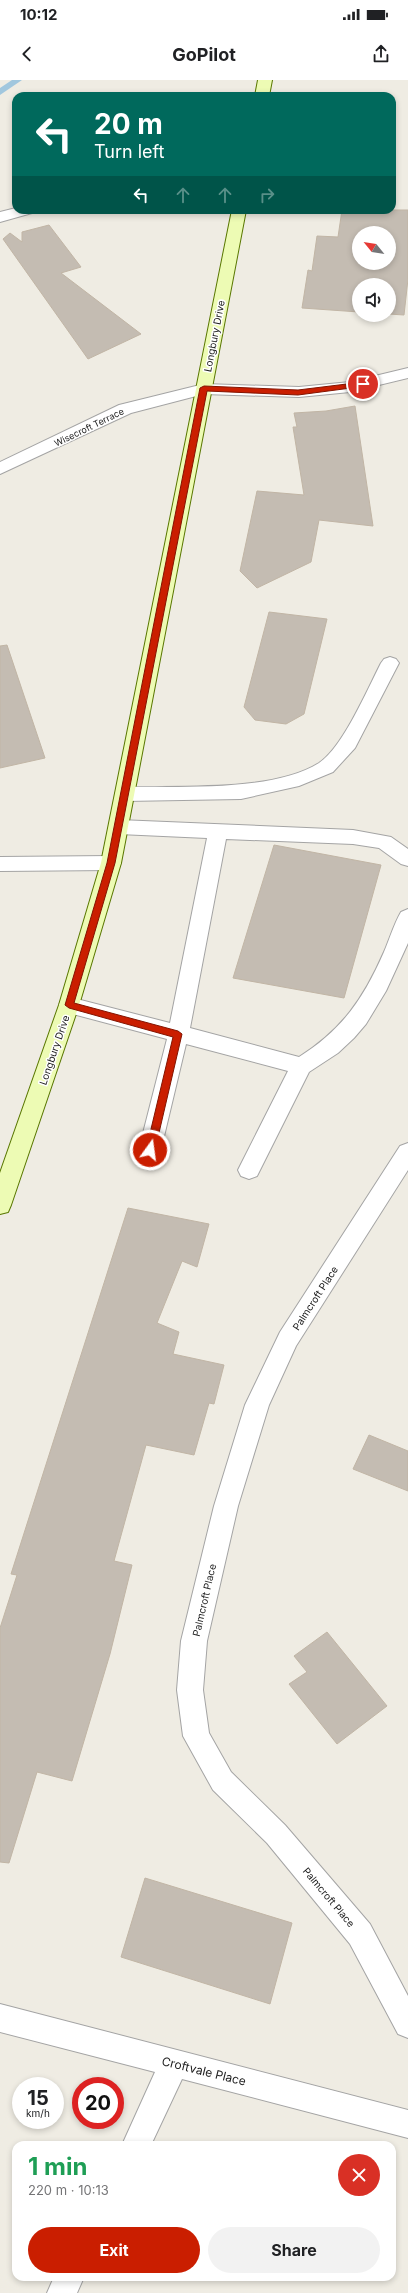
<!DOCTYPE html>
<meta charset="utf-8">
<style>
:root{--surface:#fff;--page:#f2f2f2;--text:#202124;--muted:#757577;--accent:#ca1e00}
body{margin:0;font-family:Inter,sans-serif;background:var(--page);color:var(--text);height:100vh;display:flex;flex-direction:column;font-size:15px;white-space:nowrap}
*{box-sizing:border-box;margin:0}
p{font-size:13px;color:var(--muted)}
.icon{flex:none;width:22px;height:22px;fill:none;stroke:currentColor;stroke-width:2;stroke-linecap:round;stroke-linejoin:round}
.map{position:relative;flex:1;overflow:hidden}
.side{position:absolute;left:12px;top:2061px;width:384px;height:140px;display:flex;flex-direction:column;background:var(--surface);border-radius:12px;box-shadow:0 2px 6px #0003}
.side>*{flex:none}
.guide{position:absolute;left:12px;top:12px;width:384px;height:122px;border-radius:12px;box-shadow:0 2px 6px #0003;background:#00695c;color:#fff;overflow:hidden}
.needle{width:26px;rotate:300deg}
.fabs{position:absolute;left:352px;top:146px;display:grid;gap:8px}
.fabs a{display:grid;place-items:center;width:44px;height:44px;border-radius:50%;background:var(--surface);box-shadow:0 2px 6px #0003;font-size:20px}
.speed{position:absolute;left:12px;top:1997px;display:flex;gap:8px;font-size:20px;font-weight:700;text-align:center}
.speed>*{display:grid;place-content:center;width:52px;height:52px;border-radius:50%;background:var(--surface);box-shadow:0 2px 6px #0003;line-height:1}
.speed small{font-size:10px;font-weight:400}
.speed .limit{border:6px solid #d22;background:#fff;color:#111}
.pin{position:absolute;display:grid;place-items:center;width:34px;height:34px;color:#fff;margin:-17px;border:2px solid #fff;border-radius:50%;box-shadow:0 1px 4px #0007}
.me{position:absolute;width:44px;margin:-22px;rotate:14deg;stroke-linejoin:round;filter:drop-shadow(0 0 3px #0008)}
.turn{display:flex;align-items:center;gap:14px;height:84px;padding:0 16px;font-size:18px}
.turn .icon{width:52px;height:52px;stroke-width:2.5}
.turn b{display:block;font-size:28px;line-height:34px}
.lanes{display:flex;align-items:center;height:38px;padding:0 16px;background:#0003;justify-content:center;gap:20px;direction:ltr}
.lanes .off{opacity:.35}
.round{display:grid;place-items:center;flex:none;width:42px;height:42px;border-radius:21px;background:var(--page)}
.overview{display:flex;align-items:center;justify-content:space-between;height:68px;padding:0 16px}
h1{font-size:24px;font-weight:700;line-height:30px;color:#1e9e55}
.cta{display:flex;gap:8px;margin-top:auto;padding:8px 16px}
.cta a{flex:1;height:46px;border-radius:24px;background:var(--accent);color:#fff;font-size:16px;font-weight:700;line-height:46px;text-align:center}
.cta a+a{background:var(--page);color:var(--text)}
.status{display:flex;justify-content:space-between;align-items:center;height:28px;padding:0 20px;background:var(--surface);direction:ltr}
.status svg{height:11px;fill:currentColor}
header{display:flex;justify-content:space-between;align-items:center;height:52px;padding:0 16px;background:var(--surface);font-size:18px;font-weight:700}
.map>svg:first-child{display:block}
</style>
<div class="status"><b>10:12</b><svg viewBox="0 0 49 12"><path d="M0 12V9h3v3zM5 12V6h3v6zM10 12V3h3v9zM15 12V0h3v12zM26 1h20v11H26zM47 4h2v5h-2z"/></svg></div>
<header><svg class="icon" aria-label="back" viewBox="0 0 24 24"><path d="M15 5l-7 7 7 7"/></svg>GoPilot<svg class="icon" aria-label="share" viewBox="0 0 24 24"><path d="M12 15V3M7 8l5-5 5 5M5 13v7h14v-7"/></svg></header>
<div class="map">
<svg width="408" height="2213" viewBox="0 0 408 2213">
<rect width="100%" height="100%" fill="#efece3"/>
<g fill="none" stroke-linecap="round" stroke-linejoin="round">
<polygon fill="#a1c7de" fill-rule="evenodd" points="12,0 22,0 0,15 0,8"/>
</g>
<g fill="#c4bcb2" stroke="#c1b5a5" fill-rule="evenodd">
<path d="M 342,130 L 408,130 L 408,199 L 404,235 L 389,234 L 389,205 L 359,205 L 359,232 L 302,228 L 308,190 L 312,191 L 317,156 L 338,157 ZM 359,153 L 389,153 L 389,183 L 359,183 Z"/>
<polygon points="49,145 81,187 61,193 141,254 88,279 3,159 10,153 22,162 22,152"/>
<polygon points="355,326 373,446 319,440 311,482 257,508 240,491 257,411 304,415 293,347 297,347 294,333 326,331"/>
<polygon points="269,532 327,539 304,634 286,644 255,640 244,627"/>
<polygon points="7,565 45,678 0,688 0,566"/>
<polygon points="274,765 381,785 344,918 233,898"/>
<polygon points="128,1128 209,1144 197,1187 182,1181 157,1243 179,1252 173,1274 224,1285 214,1324 209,1323 194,1375 146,1365 114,1481 132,1485 110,1574 72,1701 37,1692 9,1783 0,1782 0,1548 17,1495 11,1494"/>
<polygon points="369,1355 408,1371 408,1411 353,1389"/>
<polygon points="327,1552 387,1626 337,1664 289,1604 307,1592 294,1576"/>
<polygon points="145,1798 292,1843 270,1924 121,1877"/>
</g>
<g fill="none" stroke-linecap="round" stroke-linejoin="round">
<defs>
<g id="lane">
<path d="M 390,577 L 396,579 L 399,583 L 355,668 L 333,692 L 299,706 L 241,719 L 125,721 L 118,719 L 115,714 L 118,709 L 125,707 C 179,706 273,712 319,683 C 343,667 367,610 381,583 L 384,579 Z"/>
<path d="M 119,740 L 353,750 L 391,757 L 408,769 L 408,786 L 401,784 L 379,768 L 353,764 L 226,759 L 190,948 L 299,977 C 342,950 364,918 384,872 C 390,858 394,844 401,832 L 408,829 L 408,863 L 386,911 L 366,944 L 354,958 L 338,973 L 309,992 L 257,1096 L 249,1099 L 241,1096 L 238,1090 L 288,991 L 186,964 L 161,1069 L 158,1075 L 150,1078 L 142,1075 L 139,1069 L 167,959 L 69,933 L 62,931 L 59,925 L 62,919 L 69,917 L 170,943 L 207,758 L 119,754 L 112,752 L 109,747 L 112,742 Z"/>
</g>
<g id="street">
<polygon points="16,128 16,130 34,130 32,133 0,142 0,132"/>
<polygon points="408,288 408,298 350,312 299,317 204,314 131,333 0,394 0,382 119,325 204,304 299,307 350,302"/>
<polygon points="111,776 118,778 121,783 118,788 111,790 0,791 0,777"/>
<polygon points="408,1063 408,1090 296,1266 269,1325 238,1426 207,1561 203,1610 209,1653 231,1692 285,1745 370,1844 408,1916 408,1958 398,1954 350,1864 267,1763 213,1710 183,1656 177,1610 181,1561 214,1426 245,1325 280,1252 400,1066"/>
<polygon points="0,1924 408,2030 408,2058 182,1999 151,2065 122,2065 155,1992 0,1952"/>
<polygon points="54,2197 84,2197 77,2213 47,2213"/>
</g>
<g id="secondary">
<polygon points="258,0 272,0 269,16 255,16"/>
<polygon points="232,130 246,130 121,783 79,925 11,1125 8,1132 0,1134 0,1093 59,925 101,783"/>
</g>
</defs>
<use href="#lane" stroke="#a4a4a4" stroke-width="2"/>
<use href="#street" stroke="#a4a4a4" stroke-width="2"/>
<use href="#secondary" stroke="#597701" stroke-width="2"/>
<use href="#lane" fill="#fff" fill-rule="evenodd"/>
<use href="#street" fill="#fff" fill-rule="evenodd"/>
<use href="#secondary" fill="#edfbb4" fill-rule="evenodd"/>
</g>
<polygon fill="#ca1e00" stroke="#831400" points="363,302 367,304 366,306 298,315 207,311 115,783 74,923 178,951 182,954 155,1070 150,1073 146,1070 173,957 69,928 65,925 107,783 200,308 204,306 298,310"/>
<g text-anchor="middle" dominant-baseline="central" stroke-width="3" stroke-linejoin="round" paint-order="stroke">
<g font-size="9" fill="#1d1d1d" stroke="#fff">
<text transform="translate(89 347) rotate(-26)">Wisecroft Terrace</text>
</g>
<g font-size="10" fill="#1d1d1d" stroke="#fff">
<text transform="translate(214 256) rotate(-79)">Longbury Drive</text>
<text transform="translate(54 970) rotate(-71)">Longbury Drive</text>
<text transform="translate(315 1218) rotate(-57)">Palmcroft Place</text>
<text transform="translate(204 1520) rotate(-77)">Palmcroft Place</text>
<text transform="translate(329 1817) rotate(50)">Palmcroft Place</text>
</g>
<g font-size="12" fill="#1d1d1d" stroke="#fff">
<text transform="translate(204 1991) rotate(14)">Croftvale Place</text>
</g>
</g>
</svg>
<div class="fabs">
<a><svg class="needle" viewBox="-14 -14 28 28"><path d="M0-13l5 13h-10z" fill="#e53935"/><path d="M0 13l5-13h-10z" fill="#757577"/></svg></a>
<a><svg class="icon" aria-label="sound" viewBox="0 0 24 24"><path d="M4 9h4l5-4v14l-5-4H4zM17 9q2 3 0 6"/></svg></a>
</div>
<div class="speed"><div>15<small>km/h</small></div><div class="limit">20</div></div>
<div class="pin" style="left:363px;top:304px;background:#d93025"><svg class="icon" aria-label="arrive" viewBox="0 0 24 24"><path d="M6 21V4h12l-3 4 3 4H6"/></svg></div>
<svg class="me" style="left:150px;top:1070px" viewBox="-20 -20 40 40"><circle r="17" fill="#ca1e00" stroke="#fff" stroke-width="3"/><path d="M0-11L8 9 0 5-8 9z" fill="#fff"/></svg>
<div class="guide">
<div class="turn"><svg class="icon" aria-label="left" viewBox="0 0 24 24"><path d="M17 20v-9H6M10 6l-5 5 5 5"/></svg><div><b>20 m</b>Turn left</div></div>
<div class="lanes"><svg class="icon" aria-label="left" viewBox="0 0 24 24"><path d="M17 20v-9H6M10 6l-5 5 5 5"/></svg><svg class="icon off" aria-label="ahead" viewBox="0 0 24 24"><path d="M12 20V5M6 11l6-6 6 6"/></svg><svg class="icon off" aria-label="ahead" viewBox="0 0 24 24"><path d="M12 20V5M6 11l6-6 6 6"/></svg><svg class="icon off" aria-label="right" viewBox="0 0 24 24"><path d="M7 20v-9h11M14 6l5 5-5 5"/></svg></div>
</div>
<section class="side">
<div class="overview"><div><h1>1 min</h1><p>220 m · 10:13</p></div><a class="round" style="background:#d93025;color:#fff"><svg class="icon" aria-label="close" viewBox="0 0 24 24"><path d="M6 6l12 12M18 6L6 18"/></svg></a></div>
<div class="cta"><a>Exit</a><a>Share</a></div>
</section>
</div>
